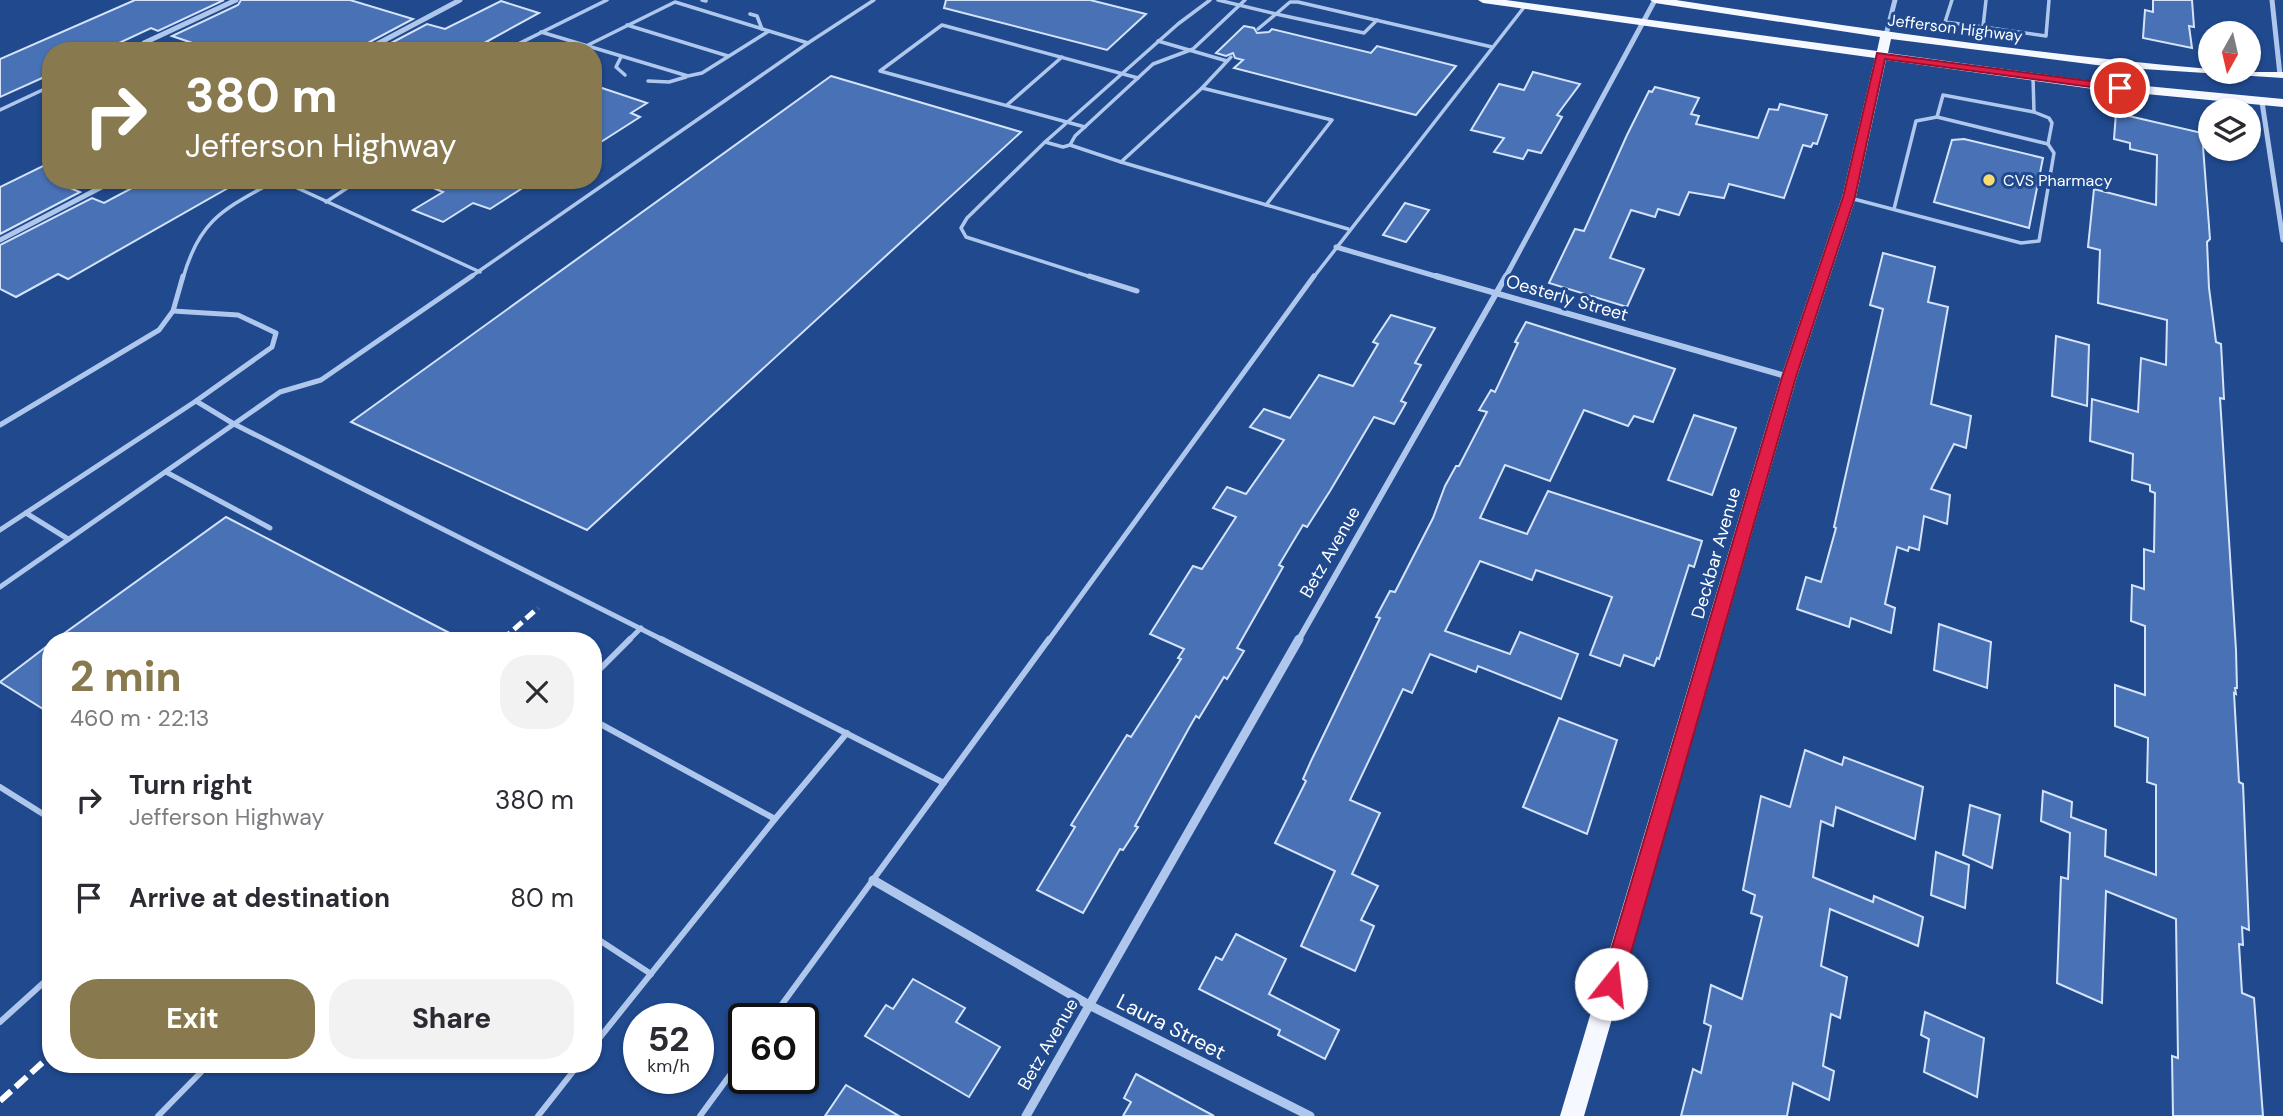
<!DOCTYPE html>
<meta charset="utf-8">
<style>
:root{--surface:#fff;--page:#f2f2f3;--text:#2b2b33;--muted:#7c7c81;--accent:#887a4e}
body{margin:0;font-family:"DM Sans",sans-serif;background:var(--page);color:var(--text);height:100vh;display:flex;flex-direction:column;font-size:26px;white-space:nowrap}
*{box-sizing:border-box;margin:0}
p{font-size:23px;color:var(--muted)}
.icon{flex:none;width:38px;height:38px;fill:none;stroke:currentColor;stroke-width:2;stroke-linecap:round;stroke-linejoin:round}
.map{position:relative;flex:1;overflow:hidden}
.side{position:absolute;left:42px;top:632px;width:560px;height:441px;display:flex;flex-direction:column;background:var(--surface);border-radius:28px;box-shadow:0 2px 5px #0004}
.side>*{flex:none}
.hud{position:absolute;left:42px;top:42px;width:560px;height:147px;border-radius:28px;box-shadow:0 2px 5px #0004;background:#887a4e;color:#fff;overflow:hidden}
.needle{width:46px;rotate:188deg}
.controls{position:absolute;left:2198px;top:21px;display:grid;gap:14px}
.controls a{display:grid;place-items:center;width:63px;height:63px;border-radius:50%;background:var(--surface);box-shadow:0 2px 5px #0004;font-size:35px}
.speed{position:absolute;left:623px;top:1003px;display:flex;gap:14px;font-size:35px;font-weight:700;text-align:center}
.speed>*{display:grid;place-content:center;width:91px;height:91px;border-radius:50%;background:var(--surface);box-shadow:0 2px 5px #0004;line-height:1}
.speed small{font-size:18px;font-weight:400}
.speed .limit{border:4px solid #111;border-radius:10px;background:#fff;color:#111}
.pin{position:absolute;display:grid;place-items:center;width:60px;height:60px;color:#fff;margin:-30px;border:4px solid #fff;border-radius:50%;box-shadow:0 2px 7px #0007}
.me{position:absolute;width:77px;margin:-38px;rotate:16deg;stroke-linejoin:round;filter:drop-shadow(0 0 5px #0008)}
.turn{display:flex;align-items:center;gap:24px;height:147px;padding:0 28px;font-size:32px}
.turn .icon{width:91px;height:91px;stroke-width:2.5}
.turn b{display:block;font-size:49px;line-height:60px}
.round{display:grid;place-items:center;flex:none;width:74px;height:74px;border-radius:28px;background:var(--page)}
.overview{display:flex;align-items:center;justify-content:space-between;height:119px;padding:0 28px}
h1{font-size:42px;font-weight:800;line-height:52px;color:var(--accent)}
.button{display:flex;gap:14px;margin-top:auto;padding:14px 28px}
.button a{flex:1;height:80px;border-radius:28px;background:var(--accent);color:#fff;font-size:28px;font-weight:800;line-height:80px;text-align:center}
.button a+a{background:var(--page);color:var(--text)}
ul{padding:0;list-style:none}
li{display:flex;align-items:center;gap:21px;height:98px;padding:0 28px}
li div{flex:1}
li b{display:block;font-size:26px}
li em{font-style:normal}
.map>svg:first-child{display:block}
</style>
<div class="map">
<svg width="2283" height="1116" viewBox="0 0 2283 1116">
<rect width="100%" height="100%" fill="#20498e"/>
<g fill="#4972b6" stroke="#d4e3f9" stroke-width="2">
<polygon points="135,0 224,0 158,31 151,28 102,51 51,51 51,74 0,97 0,59"/>
<polygon points="241,0 350,0 413,19 362,46 359,51 216,51 172,36 238,5"/>
<polygon points="946,0 1090,0 1146,14 1107,50 944,8"/>
<polygon points="2153,0 2192,0 2194,27 2189,26 2192,48 2143,38 2145,10 2153,12"/>
<polygon points="501,1 539,13 486,42 497,45 496,51 376,51 427,24 445,29"/>
<polygon points="1244,26 1254,28 1257,33 1269,32 1272,29 1371,53 1377,46 1456,66 1416,115 1234,68 1243,60 1235,58 1233,53 1226,56 1216,53"/>
<polygon points="1533,72 1580,84 1557,115 1562,117 1541,153 1528,150 1523,159 1494,152 1504,138 1471,130 1499,84 1524,90"/>
<polygon points="831,76 1021,132 587,530 351,422"/>
<polygon points="593,85 647,103 631,113 640,117 593,147"/>
<polygon points="1655,87 1699,98 1691,114 1699,116 1696,124 1758,138 1769,109 1778,110 1780,104 1827,115 1817,144 1813,143 1811,147 1803,145 1784,198 1729,184 1724,198 1689,192 1679,215 1658,209 1655,217 1631,210 1610,258 1644,269 1627,307 1549,283 1575,229 1584,231 1627,135 1649,91 1652,92"/>
<polygon points="2116,113 2202,133 2210,239 2207,242 2209,288 2216,342 2221,344 2224,399 2220,398 2236,650 2237,688 2235,688 2236,694 2234,693 2239,782 2243,784 2249,930 2242,927 2243,945 2239,944 2242,993 2254,998 2263,1116 2173,1116 2172,1056 2178,1058 2176,919 2106,891 2102,1003 2057,983 2061,877 2068,879 2070,833 2041,821 2043,791 2072,802 2071,817 2106,830 2105,856 2156,875 2156,785 2147,782 2148,738 2115,726 2115,685 2145,695 2145,626 2131,621 2132,585 2144,589 2144,549 2154,552 2155,493 2150,491 2150,485 2132,480 2133,454 2090,441 2092,399 2138,412 2141,358 2166,365 2167,320 2098,303 2100,250 2088,247 2094,189 2156,205 2157,155 2130,149 2130,143 2114,139"/>
<polygon points="1964,139 2043,158 2029,228 1934,202 1952,140"/>
<polygon points="51,162 51,180 80,192 0,234 0,187"/>
<polygon points="147,180 242,180 68,279 58,274 16,297 0,289 0,245 92,198 104,203"/>
<polygon points="419,180 535,180 490,209 473,203 443,222 413,210 443,192 419,182"/>
<polygon points="1405,203 1429,210 1406,242 1383,235"/>
<polygon points="1883,253 1935,267 1928,302 1948,307 1931,404 1971,416 1966,448 1954,444 1931,489 1950,495 1947,524 1924,516 1919,550 1909,547 1908,551 1897,547 1885,604 1895,608 1891,633 1851,618 1849,627 1797,609 1806,577 1821,582 1836,528 1834,527 1883,309 1870,305"/>
<polygon points="1391,315 1435,328 1415,363 1421,365 1401,401 1406,403 1394,424 1374,417 1330,491 1307,527 1303,525 1279,565 1283,567 1237,648 1244,651 1227,679 1224,677 1199,718 1196,716 1189,728 1135,826 1138,827 1123,850 1120,849 1083,913 1037,890 1075,827 1071,825 1127,735 1131,737 1181,659 1178,658 1184,649 1150,634 1193,566 1202,569 1236,517 1213,508 1227,487 1246,494 1284,440 1250,427 1264,409 1290,418 1319,375 1353,386 1378,344 1373,342"/>
<polygon points="1526,322 1675,369 1653,422 1634,416 1628,426 1584,410 1550,481 1505,465 1480,518 1527,534 1548,491 1702,541 1694,567 1689,565 1659,659 1657,658 1654,666 1624,655 1620,666 1590,655 1612,597 1536,570 1532,580 1480,561 1445,631 1510,654 1520,632 1578,654 1561,699 1478,666 1476,672 1430,654 1412,693 1403,689 1350,800 1380,813 1352,874 1378,886 1361,920 1374,926 1355,971 1301,946 1335,871 1275,843 1306,781 1303,779 1311,761 1380,618 1376,617 1390,591 1395,592 1433,518 1445,486 1456,466 1459,466 1487,412 1479,410 1491,390 1495,392 1518,343 1515,342"/>
<polygon points="2056,336 2089,345 2087,406 2052,396"/>
<polygon points="1694,415 1736,428 1712,495 1668,480"/>
<polygon points="226,517 463,640 55,640"/>
<polygon points="1939,624 1991,642 1987,688 1934,670"/>
<polygon points="51,643 51,714 0,682"/>
<polygon points="1559,718 1617,740 1587,834 1523,807"/>
<polygon points="1805,750 1842,765 1844,757 1923,787 1915,839 1836,807 1833,826 1821,821 1813,877 1873,902 1874,896 1923,917 1918,946 1830,909 1821,966 1847,977 1840,1018 1831,1014 1823,1066 1834,1071 1829,1100 1793,1083 1787,1116 1681,1116 1693,1069 1701,1073 1711,1026 1704,1023 1711,985 1742,999 1762,917 1751,913 1755,895 1743,890 1761,796 1790,807"/>
<polygon points="1970,805 2000,815 1992,868 1963,855"/>
<polygon points="1936,852 1969,865 1965,908 1931,895"/>
<polygon points="1236,934 1286,959 1269,994 1339,1030 1325,1059 1278,1035 1280,1030 1199,989 1216,957 1222,960"/>
<polygon points="913,979 965,1008 956,1022 1000,1047 969,1097 865,1036 886,1005 893,1009"/>
<polygon points="1925,1012 1984,1038 1977,1097 1924,1072 1929,1039 1921,1035"/>
<polygon points="1136,1074 1214,1116 1123,1116 1131,1102 1124,1098"/>
<polygon points="846,1085 899,1116 825,1116"/>
</g>
<g fill="none" stroke-linecap="round" stroke-linejoin="round">
<g stroke="#afc7ec" stroke-width="3.5">
<polyline points="702,0 706,1"/>
<polyline points="1210,0 1178,24 1045,142 1063,147 1070,145 1075,136 1153,64 1193,49 1245,0"/>
<polyline points="1218,0 1276,14 1290,2 1298,2 1492,47"/>
<polyline points="1952,0 1945,22 1983,27"/>
<polyline points="1986,0 1983,27 2046,36 2049,0"/>
<polyline points="750,14 757,16 762,29"/>
<polyline points="627,25 728,56"/>
<polyline points="1258,29 1276,14 1364,33 1377,20"/>
<polyline points="541,32 688,76 702,73 769,31"/>
<polyline points="1158,41 1227,61"/>
<polyline points="808,43 874,0"/>
<polyline points="127,51 144,43"/>
<polyline points="504,51 607,0"/>
<polyline points="621,57 616,67 625,75"/>
<polyline points="648,81 669,82 686,77"/>
<polyline points="1202,88 1332,120 1266,205"/>
<polyline points="1007,105 1062,57"/>
<polyline points="0,110 51,86"/>
<polyline points="1937,117 2048,144"/>
<polyline points="1085,127 880,71 942,25 1138,78"/>
<polyline points="1045,142 967,218 961,228 966,237 1094,278"/>
<polyline points="1070,145 1121,162 1202,88 1231,57"/>
<polyline points="1121,162 1348,229"/>
<polyline points="280,180 480,272"/>
<polyline points="1850,198 2021,243 2039,241 2054,153 2048,144 2052,123 2049,118 2034,112 2033,77"/>
<polyline points="326,202 359,180"/>
<polyline points="1894,209 1916,121 1937,117 1943,95 2034,112"/>
<path d="M 183,278 C 200,218 225,209 276,180"/>
<polyline points="469,278 808,43 675,2 576,51"/>
<polyline points="1313,278 1525,6"/>
</g>
<g stroke="#afc7ec" stroke-width="5">
<polyline points="472,276 321,380 280,392 234,424 665,641"/>
<polyline points="1089,276 1137,291"/>
<polyline points="0,425 159,330 173,311 183,276"/>
<polyline points="166,472 270,528"/>
<polyline points="26,513 68,539"/>
<polyline points="0,530 196,401"/>
<polyline points="0,587 234,424 196,401 272,347 276,333 238,315 173,311"/>
<polyline points="628,641 641,628"/>
<polyline points="1048,641 1314,276"/>
</g>
<g stroke="#afc7ec" stroke-width="6">
<polyline points="661,639 944,783"/>
<polyline points="593,676 630,639"/>
<polyline points="593,720 775,819 847,733"/>
<polyline points="0,787 51,819"/>
<polyline points="593,936 651,974"/>
<polyline points="772,1018 1049,639"/>
<polyline points="0,1022 51,976"/>
<polyline points="593,1046 775,819"/>
<polyline points="158,1116 209,1064"/>
<polyline points="538,1116 579,1064"/>
<polyline points="700,1116 744,1056"/>
</g>
<g stroke="#afc7ec" stroke-width="5">
<polyline points="2272,0 2280,75"/>
<polyline points="1886,35 1895,0"/>
<polyline points="144,43 236,0"/>
<polyline points="145,43 167,51"/>
<polyline points="364,51 460,0"/>
<polyline points="2262,102 2283,240"/>
<polyline points="0,240 115,180"/>
<polyline points="1336,247 1442,278"/>
<polyline points="1505,278 1655,0"/>
</g>
<g stroke="#afc7ec" stroke-width="6">
<polyline points="1436,276 1789,377"/>
<polyline points="1298,641 1506,276"/>
</g>
<g stroke="#afc7ec" stroke-width="9">
<polyline points="873,880 1089,1005 1310,1116"/>
<polyline points="1026,1116 1299,639"/>
</g>
<path fill="#f5f8ff" fill-rule="evenodd" d="M 1478,0 L 1506,0 L 1877,51 L 1880,37 L 1655,3 L 1650,0 L 1676,0 C 1854,27 2031,54 2210,69 L 2210,72 L 2283,72 L 2283,78 L 2112,67 L 1891,39 L 1888,53 L 2093,81 L 2283,99 L 2283,107 L 2093,89 L 1886,60 L 1856,197 L 1797,377 L 1584,1116 L 1560,1116 L 1781,377 L 1842,197 L 1875,58 L 1483,3 Z"/>
<polyline stroke="#fff" stroke-width="5" stroke-dasharray="11 5" stroke-linecap="butt" points="502,640 538,608"/>
<polyline stroke="#fff" stroke-width="6" stroke-dasharray="15 6" stroke-linecap="butt" points="0,1101 51,1055"/>
</g>
<polygon fill="#e11d48" stroke="#92132f" stroke-width="2" points="1877,53 2120,85 2126,88 2120,91 1885,59 1855,197 1796,377 1622,984 1619,991 1611,994 1604,991 1601,984 1782,377 1843,197"/>
<circle fill="#fadb70" stroke="#20498e" stroke-width="2.5" cx="1989" cy="180" r="7"/>
<g text-anchor="middle" dominant-baseline="central" stroke-width="6" stroke-linejoin="round" paint-order="stroke">
<g font-size="16" fill="#fff" stroke="#20498e">
<text transform="translate(1955 28) rotate(7)">Jefferson Highway</text>
</g>
<g font-size="16" fill="#fff" stroke="#20498e" text-anchor="start">
<text x="2003" y="180">CVS Pharmacy</text>
</g>
<g font-size="18" fill="#fff" stroke="#20498e">
<text transform="translate(1567 298) rotate(16)">Oesterly Street</text>
<text transform="translate(1330 552) rotate(-60)">Betz Avenue</text>
<text transform="translate(1716 553) rotate(-74)">Deckbar Avenue</text>
<text transform="translate(1048 1044) rotate(-60)">Betz Avenue</text>
</g>
<g font-size="21" fill="#fff" stroke="#20498e">
<text transform="translate(1171 1027) rotate(27)">Laura Street</text>
</g>
</g>
</svg>
<div class="controls">
<a><svg class="needle" viewBox="-14 -14 28 28"><path d="M0-13l5 13h-10z" fill="#e53935"/><path d="M0 13l5-13h-10z" fill="#7c7c81"/></svg></a>
<a><svg class="icon" aria-label="layers" viewBox="0 0 24 24"><path d="M12 4l9 5-9 5-9-5zM3 14l9 5 9-5"/></svg></a>
</div>
<div class="speed"><div>52<small>km/h</small></div><div class="limit">60</div></div>
<div class="pin" style="left:2120px;top:88px;background:#d93025"><svg class="icon" aria-label="arrive" viewBox="0 0 24 24"><path d="M6 21V4h12l-3 4 3 4H6"/></svg></div>
<svg class="me" style="left:1611px;top:984px" viewBox="-20 -20 40 40"><circle r="19" fill="#fff"/><path d="M0-13L10 11 0 6-10 11z" fill="#e11d48"/></svg>
<div class="hud">
<div class="turn"><svg class="icon" aria-label="right" viewBox="0 0 24 24"><path d="M7 20v-9h11M14 6l5 5-5 5"/></svg><div><b>380 m</b>Jefferson Highway</div></div>
</div>
<section class="side">
<div class="overview"><div><h1>2 min</h1><p>460 m · 22:13</p></div><a class="round"><svg class="icon" aria-label="close" viewBox="0 0 24 24"><path d="M6 6l12 12M18 6L6 18"/></svg></a></div>
<ul>
<li><svg class="icon" aria-label="right" viewBox="0 0 24 24"><path d="M7 20v-9h11M14 6l5 5-5 5"/></svg><div><b>Turn right</b><p>Jefferson Highway</p></div><em>380 m</em></li>
<li><svg class="icon" aria-label="arrive" viewBox="0 0 24 24"><path d="M6 21V4h12l-3 4 3 4H6"/></svg><div><b>Arrive at destination</b></div><em>80 m</em></li>
</ul>
<div class="button"><a>Exit</a><a>Share</a></div>
</section>
</div>
